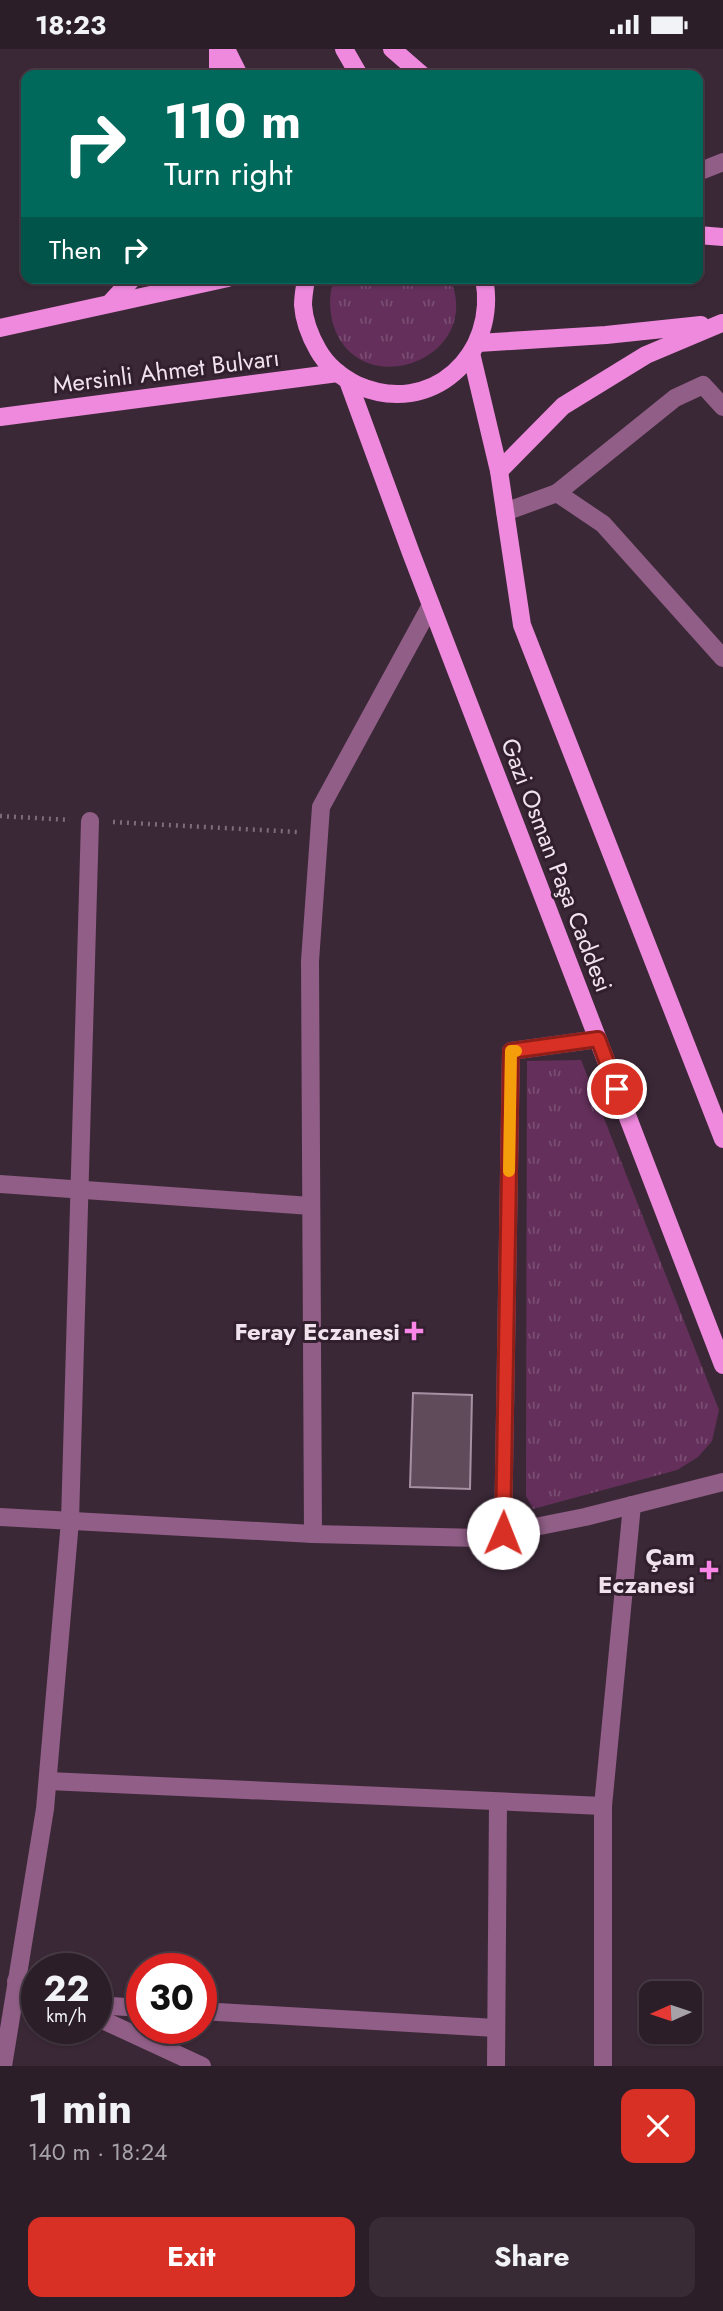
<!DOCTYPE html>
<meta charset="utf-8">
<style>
:root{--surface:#2c1e29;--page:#382b35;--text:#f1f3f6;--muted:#a6a2a8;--line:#483c46;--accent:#d93025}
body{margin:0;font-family:Jost,sans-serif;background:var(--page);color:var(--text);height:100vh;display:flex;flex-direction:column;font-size:26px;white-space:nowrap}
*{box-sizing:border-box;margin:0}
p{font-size:23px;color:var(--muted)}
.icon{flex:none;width:38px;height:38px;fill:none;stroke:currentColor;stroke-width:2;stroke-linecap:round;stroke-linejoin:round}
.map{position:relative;height:2017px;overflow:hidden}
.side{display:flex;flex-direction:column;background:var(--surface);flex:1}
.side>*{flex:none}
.guide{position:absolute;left:21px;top:21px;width:682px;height:214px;border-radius:14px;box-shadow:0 2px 5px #0004,0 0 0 2px var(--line);background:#00695c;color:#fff;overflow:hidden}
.needle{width:46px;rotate:267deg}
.controls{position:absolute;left:639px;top:1932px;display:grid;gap:14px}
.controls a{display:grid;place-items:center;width:63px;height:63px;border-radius:14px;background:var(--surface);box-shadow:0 2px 5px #0004,0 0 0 2px var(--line);font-size:35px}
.speed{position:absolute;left:21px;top:1904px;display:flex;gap:14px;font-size:35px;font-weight:700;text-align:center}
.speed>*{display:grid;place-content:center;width:91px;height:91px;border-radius:50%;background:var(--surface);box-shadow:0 2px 5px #0004,0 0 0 2px var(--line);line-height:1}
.speed small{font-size:18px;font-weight:400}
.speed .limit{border:10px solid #d22;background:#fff;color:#111}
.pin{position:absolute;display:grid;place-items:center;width:60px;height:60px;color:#fff;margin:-30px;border:4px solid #fff;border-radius:50%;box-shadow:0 2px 7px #0007}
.me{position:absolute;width:77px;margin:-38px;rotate:1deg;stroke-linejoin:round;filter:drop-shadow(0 0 5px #0008)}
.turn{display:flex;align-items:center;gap:24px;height:147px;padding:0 28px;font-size:32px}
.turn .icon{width:91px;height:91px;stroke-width:2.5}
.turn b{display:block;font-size:49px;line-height:60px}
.then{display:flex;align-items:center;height:66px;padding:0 28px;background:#0003;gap:14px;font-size:26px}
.round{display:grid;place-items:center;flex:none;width:74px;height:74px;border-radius:14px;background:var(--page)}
.summary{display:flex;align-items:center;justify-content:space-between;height:119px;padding:0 28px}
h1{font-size:42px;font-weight:700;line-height:52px}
.primary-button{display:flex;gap:14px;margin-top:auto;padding:14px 28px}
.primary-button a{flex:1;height:80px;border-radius:14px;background:var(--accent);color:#fff;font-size:28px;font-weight:700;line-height:80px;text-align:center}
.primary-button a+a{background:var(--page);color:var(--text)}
.status{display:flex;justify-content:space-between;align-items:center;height:49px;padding:0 35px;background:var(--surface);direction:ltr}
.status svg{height:19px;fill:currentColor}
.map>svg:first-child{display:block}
</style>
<div class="status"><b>18:23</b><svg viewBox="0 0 49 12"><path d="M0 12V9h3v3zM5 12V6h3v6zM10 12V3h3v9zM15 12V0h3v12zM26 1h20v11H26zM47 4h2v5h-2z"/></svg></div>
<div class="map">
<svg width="723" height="2017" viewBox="0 0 723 2017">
<defs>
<pattern id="grass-tufts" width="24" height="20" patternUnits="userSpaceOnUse" patternTransform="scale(1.75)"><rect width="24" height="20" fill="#64305b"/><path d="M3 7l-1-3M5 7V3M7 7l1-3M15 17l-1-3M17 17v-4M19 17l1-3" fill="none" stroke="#7a4e73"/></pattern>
</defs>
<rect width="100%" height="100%" fill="#3b2837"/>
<g fill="url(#grass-tufts)">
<path d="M 335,229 L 450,229 C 486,313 353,357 332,271 C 329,256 329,243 335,229 Z"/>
<polygon points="581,1011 719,1361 712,1392 698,1408 677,1421 533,1460 526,1447 527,1012"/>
</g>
<polygon fill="#604b5b" stroke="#a790a2" stroke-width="2" points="413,1344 472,1346 470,1440 410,1438"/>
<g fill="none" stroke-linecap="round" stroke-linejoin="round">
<g stroke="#7d6c7a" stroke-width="4.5" stroke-dasharray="2 5" stroke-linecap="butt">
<polyline points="0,767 70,771"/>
<polyline points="113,773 297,783"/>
</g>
<g stroke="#905e86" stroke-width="18">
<polyline points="698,123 723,113"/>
<polyline points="557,444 675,349 703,336 723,358"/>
<polyline points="505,463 557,444 603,475 723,609"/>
<polyline points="0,1135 311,1157"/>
<polyline points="0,1468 313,1485 480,1489 585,1468 723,1433"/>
<polyline points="503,1484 511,1002 598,990"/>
<polyline points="313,1485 310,912 321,758 431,556"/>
<polyline points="48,1732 603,1757"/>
<polyline points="16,1932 37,1941"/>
<polyline points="96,1956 142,1959"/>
<polyline points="201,1962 496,1979"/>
<polyline points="96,1968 202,2017"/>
<polyline points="3,2017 45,1760 70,1472 90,772"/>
<polyline points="496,2017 498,1753"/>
<polyline points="603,2017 603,1757 632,1456"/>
</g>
<g stroke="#ef89dd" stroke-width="18">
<polyline points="226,0 239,26"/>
<polyline points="344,0 359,26"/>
<polyline points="392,0 422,26"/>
<polyline points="218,26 218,0"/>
<polyline points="698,186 723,188"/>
<path d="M 306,229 C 305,238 303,247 303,256 C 304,272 310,287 318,301 C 327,317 341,328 357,336 C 431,369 499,306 484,229"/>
<polyline points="110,254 133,229"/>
<polyline points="0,279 228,229"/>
<polyline points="478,294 606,286 701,276"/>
<polyline points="471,304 499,422 522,576 723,1090"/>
<polyline points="348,332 411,504 723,1316"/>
<polyline points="0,368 338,324"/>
<polyline points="499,422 563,357 646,306 722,274"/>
</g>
</g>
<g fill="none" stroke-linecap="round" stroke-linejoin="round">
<defs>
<polyline id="route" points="503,1484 511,1002 598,990 617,1040"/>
</defs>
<use href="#route" stroke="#8d1f18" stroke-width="18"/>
<use href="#route" stroke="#d93025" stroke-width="12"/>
<polyline stroke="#f59e0b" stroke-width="12" points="509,1122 511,1002 516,1002"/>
</g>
<g fill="#fa87e7" stroke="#311f2d" stroke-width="2.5">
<path d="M410.5 1271.5h7v7h7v7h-7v7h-7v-7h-7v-7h7z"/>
<path d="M705.5 1510.5h7v7h7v7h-7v7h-7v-7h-7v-7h7z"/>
</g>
<g text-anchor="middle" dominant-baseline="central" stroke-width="6" stroke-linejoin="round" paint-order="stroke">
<g font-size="24" fill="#f0e3ed" stroke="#311f2d">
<text transform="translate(166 322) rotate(-7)">Mersinli Ahmet Bulvarı</text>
<text transform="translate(557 816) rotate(69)">Gazi Osman Paşa Caddesi</text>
</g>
<g font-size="24" font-weight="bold" fill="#f0e3ed" stroke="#311f2d" text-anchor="end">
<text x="400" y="1282">Feray Eczanesi</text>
<text x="695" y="1507">Çam<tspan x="695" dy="28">Eczanesi</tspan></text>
</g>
</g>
</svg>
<div class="controls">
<a><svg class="needle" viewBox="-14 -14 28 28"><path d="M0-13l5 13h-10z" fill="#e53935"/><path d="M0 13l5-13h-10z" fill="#a6a2a8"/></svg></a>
</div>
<div class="speed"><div>22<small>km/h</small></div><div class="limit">30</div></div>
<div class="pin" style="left:617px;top:1040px;background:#d93025"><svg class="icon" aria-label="arrive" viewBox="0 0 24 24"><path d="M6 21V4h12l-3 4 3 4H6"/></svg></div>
<svg class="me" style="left:503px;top:1484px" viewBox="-20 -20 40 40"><circle r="19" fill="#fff"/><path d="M0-13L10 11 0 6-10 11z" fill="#d93025"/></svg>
<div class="guide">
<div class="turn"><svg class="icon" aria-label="right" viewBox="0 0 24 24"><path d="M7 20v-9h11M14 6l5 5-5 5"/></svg><div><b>110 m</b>Turn right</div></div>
<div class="then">Then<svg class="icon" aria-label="right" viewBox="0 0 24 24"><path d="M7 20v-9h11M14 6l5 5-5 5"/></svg></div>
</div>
</div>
<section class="side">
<div class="summary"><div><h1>1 min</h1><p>140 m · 18:24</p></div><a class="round" style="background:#d93025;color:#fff"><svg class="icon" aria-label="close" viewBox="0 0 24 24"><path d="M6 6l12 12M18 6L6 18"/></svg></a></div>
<div class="primary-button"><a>Exit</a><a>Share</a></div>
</section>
